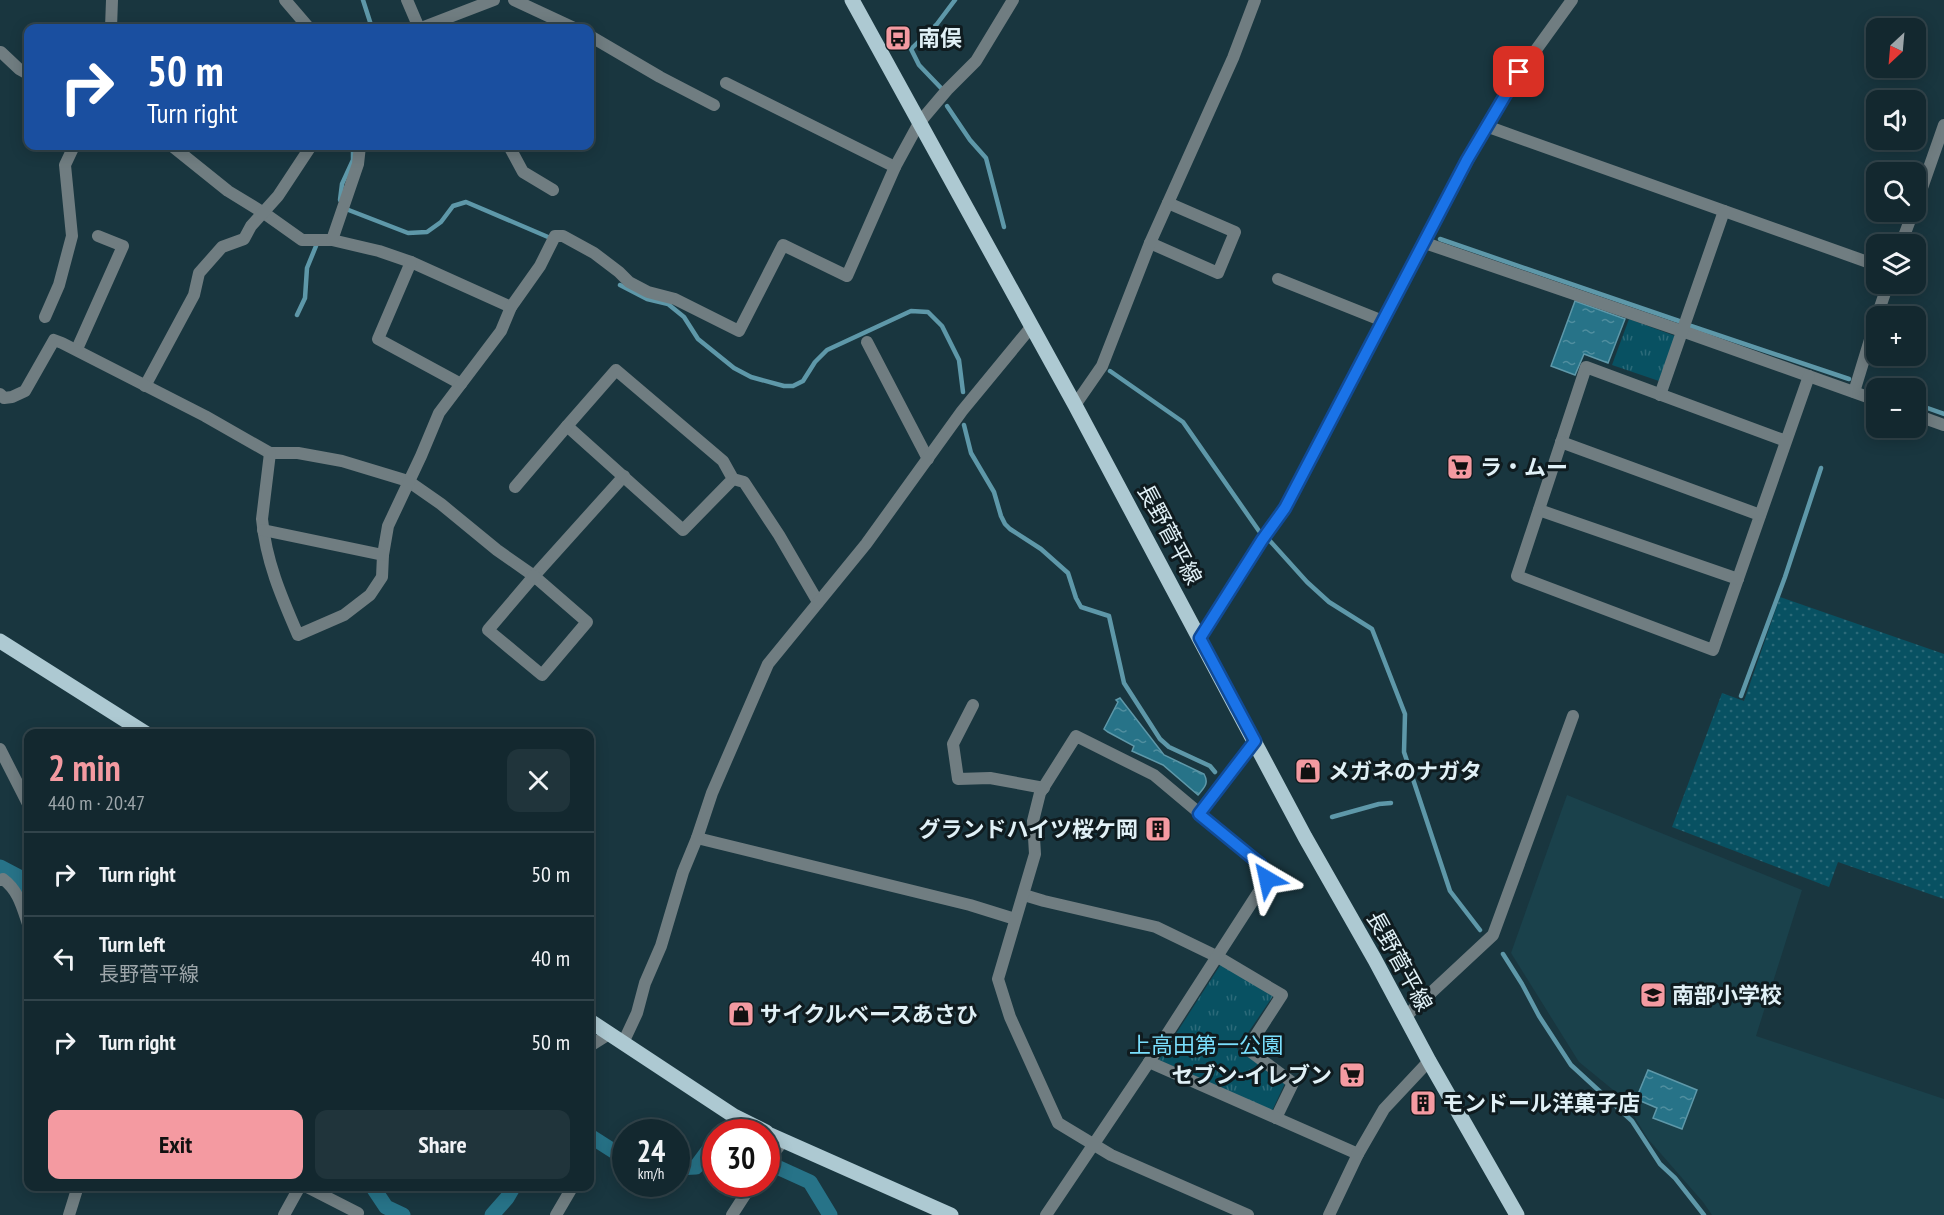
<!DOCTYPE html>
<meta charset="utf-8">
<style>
:root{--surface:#13282f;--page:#20343b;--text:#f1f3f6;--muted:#9da6aa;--line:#32444b;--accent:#f49aa1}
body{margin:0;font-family:"PT Sans Narrow","Noto Sans JP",sans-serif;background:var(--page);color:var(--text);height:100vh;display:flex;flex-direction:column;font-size:22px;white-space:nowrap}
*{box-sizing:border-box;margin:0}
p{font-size:20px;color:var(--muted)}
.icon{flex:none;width:33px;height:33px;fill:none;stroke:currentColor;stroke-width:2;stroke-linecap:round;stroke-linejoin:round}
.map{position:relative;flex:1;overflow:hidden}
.sheet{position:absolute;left:24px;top:729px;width:570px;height:462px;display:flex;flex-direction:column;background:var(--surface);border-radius:12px;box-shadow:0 3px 15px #0003,0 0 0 2px var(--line)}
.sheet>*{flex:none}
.hud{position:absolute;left:24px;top:24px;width:570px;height:126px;border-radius:12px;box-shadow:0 3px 15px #0003,0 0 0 2px var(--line);background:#1a4fa0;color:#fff;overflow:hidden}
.needle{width:39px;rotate:206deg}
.buttons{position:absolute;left:1866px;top:18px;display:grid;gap:12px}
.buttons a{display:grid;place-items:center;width:60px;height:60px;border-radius:12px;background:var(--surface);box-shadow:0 3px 15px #0003,0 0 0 2px var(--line);font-size:30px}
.speed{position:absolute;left:612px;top:1119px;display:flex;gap:12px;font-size:30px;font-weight:700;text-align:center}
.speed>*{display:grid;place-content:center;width:78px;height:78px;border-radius:50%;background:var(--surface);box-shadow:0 3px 15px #0003,0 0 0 2px var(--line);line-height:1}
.speed small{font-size:15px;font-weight:400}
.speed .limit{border:9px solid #d22;background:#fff;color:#111}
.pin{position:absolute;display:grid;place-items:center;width:51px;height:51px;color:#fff;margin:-26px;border-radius:12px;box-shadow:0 3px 9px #0006}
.me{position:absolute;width:66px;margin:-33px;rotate:324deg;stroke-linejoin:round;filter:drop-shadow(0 0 4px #0008)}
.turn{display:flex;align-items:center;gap:21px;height:126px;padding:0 24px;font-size:27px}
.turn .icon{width:78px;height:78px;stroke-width:2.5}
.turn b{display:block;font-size:42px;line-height:51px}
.round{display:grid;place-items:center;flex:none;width:63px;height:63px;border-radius:12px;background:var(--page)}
.head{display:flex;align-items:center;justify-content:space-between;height:102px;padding:0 24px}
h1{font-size:36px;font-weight:700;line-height:45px;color:var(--accent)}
.action{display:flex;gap:12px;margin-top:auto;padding:12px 24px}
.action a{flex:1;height:69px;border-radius:12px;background:var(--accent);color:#111;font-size:24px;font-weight:700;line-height:69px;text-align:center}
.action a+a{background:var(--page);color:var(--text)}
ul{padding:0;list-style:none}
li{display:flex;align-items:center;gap:18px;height:84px;padding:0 24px;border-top:2px solid var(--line)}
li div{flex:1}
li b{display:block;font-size:22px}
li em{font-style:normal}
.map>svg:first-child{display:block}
</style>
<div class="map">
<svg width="1944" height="1215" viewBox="0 0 1944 1215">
<defs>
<pattern id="grass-dots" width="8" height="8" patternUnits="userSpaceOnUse" patternTransform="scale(1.5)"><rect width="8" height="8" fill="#085162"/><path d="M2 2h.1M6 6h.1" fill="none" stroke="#2c6a79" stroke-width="1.8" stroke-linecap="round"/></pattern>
<pattern id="park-tufts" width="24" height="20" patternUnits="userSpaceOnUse" patternTransform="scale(1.5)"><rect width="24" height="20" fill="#085162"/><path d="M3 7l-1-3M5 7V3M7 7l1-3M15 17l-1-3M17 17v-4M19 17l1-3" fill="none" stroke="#2c6a79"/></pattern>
<pattern id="water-ripples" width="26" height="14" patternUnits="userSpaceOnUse" patternTransform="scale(1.5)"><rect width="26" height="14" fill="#277388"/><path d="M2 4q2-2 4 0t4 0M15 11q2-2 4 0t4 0" fill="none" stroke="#508e9f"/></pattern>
</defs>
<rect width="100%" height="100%" fill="#19363f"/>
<polygon fill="#1a414b" points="1567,795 1802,890 1756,1036 1944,1099 1944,1215 1712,1215 1703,1202 1648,1139 1623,1098 1579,1062 1511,953"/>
<polygon fill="url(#grass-dots)" points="1780,597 1944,654 1944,899 1838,862 1829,887 1672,827 1722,693 1744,701"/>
<g fill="url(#park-tufts)">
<polygon points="1629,319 1675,336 1659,381 1612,365"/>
<polygon points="1221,964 1273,996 1237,1049 1285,1083 1272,1111 1159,1060"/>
</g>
<g fill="url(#water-ripples)" stroke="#5e98a9" stroke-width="1.5">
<polygon points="1575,301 1625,319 1608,363 1584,354 1575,375 1551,366"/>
<path d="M 1120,698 L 1164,755 L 1204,774 C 1209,783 1205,787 1198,795 L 1163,765 L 1132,751 L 1134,746 L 1108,732 L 1104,729 L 1118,702 L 1116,700 Z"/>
<polygon points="1648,1070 1697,1090 1682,1129 1653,1118 1657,1108 1636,1099"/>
</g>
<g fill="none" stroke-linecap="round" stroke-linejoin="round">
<g stroke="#5e98a9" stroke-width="4.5">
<polyline points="363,0 372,28"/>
<polyline points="941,88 919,65 911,49 937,24 955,0"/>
<polyline points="947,106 970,140 986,158 1004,227"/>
<polyline points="340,200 342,184 353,160 353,146"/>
<polyline points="346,209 408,233 427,232 441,222 453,206 466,202 548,237"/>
<polyline points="1440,239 1679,321"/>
<polyline points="620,285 647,299 668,304 684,317 698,339 734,368 751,377 784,386 793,386 803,381 815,362 827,350 911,311 928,312 942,326 959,360 963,392"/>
<polyline points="297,315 305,298 307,268 316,246"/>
<polyline points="1691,326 1849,379"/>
<polyline points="1110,371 1183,422 1259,531"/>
<polyline points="1868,386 1876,389"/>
<polyline points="1916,404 1944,414"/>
<polyline points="964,425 971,453 994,492 1001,516 1005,524 1010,529 1041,549 1068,573 1076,598 1081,607 1109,616 1124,683 1160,739 1169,747 1210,766 1215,772"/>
<polyline points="1270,541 1307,582 1329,602 1372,629 1405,714 1404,752 1450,891 1480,930"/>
<polyline points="1741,696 1785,577 1821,468"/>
<polyline points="1332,817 1379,804 1391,803"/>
<polyline points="1503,954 1522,984 1539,1016 1571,1065 1632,1121 1660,1164 1675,1178 1704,1215"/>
</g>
<g stroke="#277388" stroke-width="15">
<polyline points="0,867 19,877 28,898"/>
<polyline points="590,1136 626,1159"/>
<polyline points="766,1162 810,1182 830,1215"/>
<polyline points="676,1168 696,1167 716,1140"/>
<polyline points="372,1186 386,1207 403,1215"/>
<polyline points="492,1215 507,1198 514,1186"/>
</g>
<g stroke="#707d81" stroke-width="12">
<polyline points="285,0 309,28"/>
<polyline points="407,0 419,28"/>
<polyline points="514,0 574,28"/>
<polyline points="111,28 112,0"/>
<polyline points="421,28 494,0"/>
<polyline points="590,36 660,77 714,105"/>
<polyline points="0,53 1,52 19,69 28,74"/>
<polyline points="726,83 895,167"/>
<polyline points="1486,126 1876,265"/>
<polyline points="172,146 228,191 264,213 302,240 332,240 379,251 411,262 511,307"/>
<polyline points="509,146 523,172 553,190"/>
<polyline points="1916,205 1944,125"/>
<polyline points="332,240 358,164 360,146"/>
<polyline points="1150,243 1218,273 1235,232 1168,203"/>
<polyline points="1425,243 1682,331 1876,400"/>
<polyline points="1901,244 1913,212"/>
<polyline points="411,262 378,339 461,384"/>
<polyline points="1278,279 1383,321"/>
<polyline points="1877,316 1888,284"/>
<polyline points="45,317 59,285 72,236 65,165 74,146"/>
<polyline points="867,342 928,459"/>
<polyline points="77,349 123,246 98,236"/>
<polyline points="145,386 194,295 199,273 222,247 244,239 251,226 278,196 311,146"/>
<polyline points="1854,392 1876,320"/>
<polyline points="0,394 4,398 12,397 25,391 54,340 62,343 205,416 270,453 298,453 342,461 408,481 441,504 497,550 534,576 624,476"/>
<polyline points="1660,395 1724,211"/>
<polyline points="1075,405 1102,366 1150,243 1233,58 1255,0"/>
<polyline points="1916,415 1944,425"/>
<polyline points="1786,441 1586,367 1517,576 1713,650 1809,376"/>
<polyline points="1561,442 1760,515"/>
<path d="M 270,453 L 262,519 C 266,561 281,596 298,635 L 344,615 L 370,595 L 382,577 L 383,555 L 388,526 L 421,456 L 439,413 L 501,331 L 511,307 L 540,266 L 555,236 L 563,236 L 594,253 L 619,272 L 629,282 L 648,292 L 675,299 L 739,331 L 783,245 L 847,276 L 895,167 L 919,123 L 947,90 L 976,61 L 1013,0"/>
<polyline points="733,479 723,461 616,370 567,426 683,530 733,479 744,482 779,535 818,602"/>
<polyline points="515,487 567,426"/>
<polyline points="1539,510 1738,579"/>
<polyline points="263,530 383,555"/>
<polygon points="534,576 587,622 542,675 488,630"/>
<polyline points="1200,637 1262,540 1285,508 1486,126 1510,86 1572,0"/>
<polyline points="973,705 953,744 958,779 990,778 1044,788"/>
<polyline points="0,749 28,804"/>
<polyline points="1199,814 1255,741"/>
<polyline points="697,838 970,905 1015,919"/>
<path d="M 0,880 L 3,879 C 18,890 22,906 28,924"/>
<polyline points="1024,895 1044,901 1156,927 1218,957 1282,995 1247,1049 1293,1083 1276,1118"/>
<polyline points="1405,1017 1493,935 1573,716"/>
<polyline points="623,1043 637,1013 645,983 661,946 683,872 697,838 712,793 768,664 866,544 962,411 1032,326"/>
<polyline points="590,1046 609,1034"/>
<polyline points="1149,1062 1358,1154"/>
<polyline points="766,1163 783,1141"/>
<polyline points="305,1186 358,1213 357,1215"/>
<polyline points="69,1215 78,1186"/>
<polyline points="284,1215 300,1186"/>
<polyline points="556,1215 573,1186"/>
<polyline points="732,1215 752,1184"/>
<polyline points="1046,1215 1149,1062 1267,879 1266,872 1260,864 1154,775 1076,736 1040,793 1033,821 1035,854 998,979 1010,1017 1058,1123 1111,1155 1248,1215"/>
<polyline points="1329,1215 1358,1154 1384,1109 1429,1061"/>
</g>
<g stroke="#adc9d2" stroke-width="15">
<polyline points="852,0 1075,405 1305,837 1375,960 1429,1061 1517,1215"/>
<polyline points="0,641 147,734"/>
<polyline points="590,1021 734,1116 766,1132"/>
<polyline points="766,1133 951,1215"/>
</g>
</g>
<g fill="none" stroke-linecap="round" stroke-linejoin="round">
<defs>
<polyline id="route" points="1267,879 1266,872 1260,864 1199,814 1255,741 1200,638 1262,540 1285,508 1467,160 1519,72"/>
</defs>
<use href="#route" stroke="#114b97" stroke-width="15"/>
<use href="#route" stroke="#1a73e8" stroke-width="10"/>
</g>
<defs>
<symbol id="bus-square" viewBox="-11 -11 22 22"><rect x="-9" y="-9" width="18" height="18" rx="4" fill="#f49aa1" stroke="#0f1b1f"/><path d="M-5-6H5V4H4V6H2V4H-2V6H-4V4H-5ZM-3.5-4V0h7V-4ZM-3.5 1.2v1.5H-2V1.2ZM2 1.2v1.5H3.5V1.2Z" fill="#111"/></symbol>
<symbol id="supermarket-square" viewBox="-11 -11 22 22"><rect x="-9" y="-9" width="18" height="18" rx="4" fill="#f49aa1" stroke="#0f1b1f"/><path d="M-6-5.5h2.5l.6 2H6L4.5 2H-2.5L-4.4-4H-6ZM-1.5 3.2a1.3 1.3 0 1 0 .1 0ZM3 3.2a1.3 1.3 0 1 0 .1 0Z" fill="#111"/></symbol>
<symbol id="shop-square" viewBox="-11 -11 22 22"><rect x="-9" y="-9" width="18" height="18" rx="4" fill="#f49aa1" stroke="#0f1b1f"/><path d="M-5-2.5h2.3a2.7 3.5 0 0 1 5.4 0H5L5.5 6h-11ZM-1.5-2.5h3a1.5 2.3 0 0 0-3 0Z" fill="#111"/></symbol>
<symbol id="building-square" viewBox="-11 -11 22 22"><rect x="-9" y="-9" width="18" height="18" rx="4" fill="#f49aa1" stroke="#0f1b1f"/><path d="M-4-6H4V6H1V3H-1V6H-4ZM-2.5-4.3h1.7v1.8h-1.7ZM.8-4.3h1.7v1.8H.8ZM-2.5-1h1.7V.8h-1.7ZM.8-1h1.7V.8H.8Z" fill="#111"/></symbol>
<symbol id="school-square" viewBox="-11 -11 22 22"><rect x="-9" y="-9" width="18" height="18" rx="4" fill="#f49aa1" stroke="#0f1b1f"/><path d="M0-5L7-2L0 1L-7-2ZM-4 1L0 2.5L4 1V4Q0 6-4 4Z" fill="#111"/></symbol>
</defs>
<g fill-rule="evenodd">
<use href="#bus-square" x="883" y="23" width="30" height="30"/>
<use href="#supermarket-square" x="1445" y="452" width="30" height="30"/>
<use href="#shop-square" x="1293" y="756" width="30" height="30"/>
<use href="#building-square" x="1143" y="814" width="30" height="30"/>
<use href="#school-square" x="1638" y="980" width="30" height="30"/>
<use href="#shop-square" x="726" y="999" width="30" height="30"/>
<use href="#supermarket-square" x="1337" y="1060" width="30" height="30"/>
<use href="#building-square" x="1408" y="1088" width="30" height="30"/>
</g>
<g text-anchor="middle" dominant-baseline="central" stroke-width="6" stroke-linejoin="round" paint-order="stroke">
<g font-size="22" font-weight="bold" fill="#e0f0f6" stroke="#0f1b1f" text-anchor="start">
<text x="918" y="38">南俣</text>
<text x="1480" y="467">ラ・ムー</text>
<text x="1328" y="771">メガネのナガタ</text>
<text x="1138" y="829" text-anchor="end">グランドハイツ桜ケ岡</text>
<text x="1672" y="995">南部小学校</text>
<text x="760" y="1014">サイクルベースあさひ</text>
<text x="1332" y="1075" text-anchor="end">セブン-イレブン</text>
<text x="1442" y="1103">モンドール洋菓子店</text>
</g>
<g font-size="22" fill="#e0f0f6" stroke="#0f1b1f">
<text transform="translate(1170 534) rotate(62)">長野菅平線</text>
<text transform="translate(1400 961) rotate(61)">長野菅平線</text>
</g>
<g font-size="22" fill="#7adffd" stroke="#0f1b1f">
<text x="1206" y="1045">上高田第一公園</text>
</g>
</g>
</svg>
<div class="buttons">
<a><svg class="needle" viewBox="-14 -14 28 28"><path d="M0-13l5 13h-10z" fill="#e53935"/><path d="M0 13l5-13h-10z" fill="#9da6aa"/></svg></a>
<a><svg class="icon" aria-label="sound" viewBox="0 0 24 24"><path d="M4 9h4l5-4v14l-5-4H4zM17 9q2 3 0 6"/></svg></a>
<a><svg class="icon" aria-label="search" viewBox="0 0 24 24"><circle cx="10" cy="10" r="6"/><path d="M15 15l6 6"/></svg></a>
<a><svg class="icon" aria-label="layers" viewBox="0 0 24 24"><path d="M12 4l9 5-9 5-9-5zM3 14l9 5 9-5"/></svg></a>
<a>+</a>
<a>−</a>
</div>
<div class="speed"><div>24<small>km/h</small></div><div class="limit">30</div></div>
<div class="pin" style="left:1519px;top:72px;background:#d93025"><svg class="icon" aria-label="arrive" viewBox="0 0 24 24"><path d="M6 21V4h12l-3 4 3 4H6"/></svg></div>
<svg class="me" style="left:1267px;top:879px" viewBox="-20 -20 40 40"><path d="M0-17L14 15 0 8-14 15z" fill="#1a73e8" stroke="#fff" stroke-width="4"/></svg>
<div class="hud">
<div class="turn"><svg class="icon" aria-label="right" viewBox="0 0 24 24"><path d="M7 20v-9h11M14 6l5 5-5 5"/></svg><div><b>50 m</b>Turn right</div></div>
</div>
<section class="sheet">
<div class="head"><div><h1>2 min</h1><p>440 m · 20:47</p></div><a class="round"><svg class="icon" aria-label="close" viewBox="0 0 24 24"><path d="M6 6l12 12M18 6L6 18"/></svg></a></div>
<ul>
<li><svg class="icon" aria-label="right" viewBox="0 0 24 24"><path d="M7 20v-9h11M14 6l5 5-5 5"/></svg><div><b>Turn right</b></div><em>50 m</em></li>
<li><svg class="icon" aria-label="left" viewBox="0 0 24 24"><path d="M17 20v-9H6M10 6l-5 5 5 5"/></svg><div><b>Turn left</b><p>長野菅平線</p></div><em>40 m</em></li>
<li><svg class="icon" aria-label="right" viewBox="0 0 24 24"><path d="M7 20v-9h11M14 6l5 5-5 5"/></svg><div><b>Turn right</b></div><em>50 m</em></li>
</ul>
<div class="action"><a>Exit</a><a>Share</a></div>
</section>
</div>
